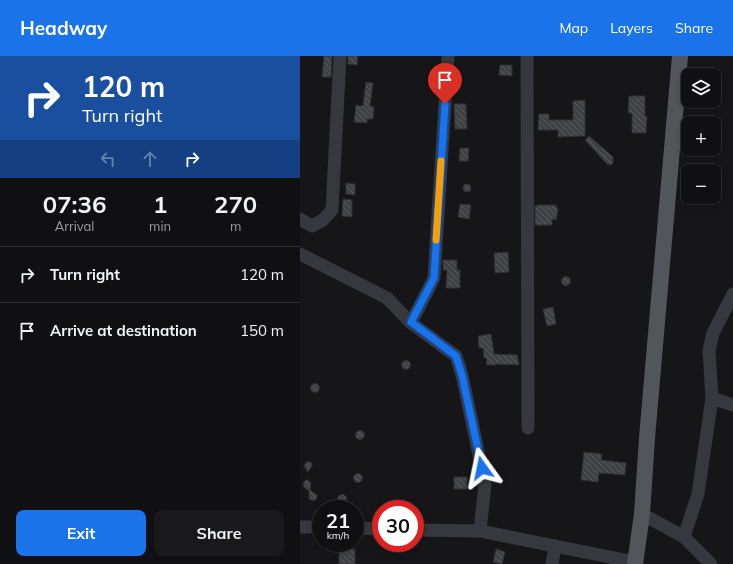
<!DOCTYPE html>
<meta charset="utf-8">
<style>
:root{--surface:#101012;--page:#19191b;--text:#f1f3f6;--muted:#9c9d9f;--line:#303032;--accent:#1a73e8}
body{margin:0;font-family:Mulish,sans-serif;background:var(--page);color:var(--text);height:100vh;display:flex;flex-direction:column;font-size:15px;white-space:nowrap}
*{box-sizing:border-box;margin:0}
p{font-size:13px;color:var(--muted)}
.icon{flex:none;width:22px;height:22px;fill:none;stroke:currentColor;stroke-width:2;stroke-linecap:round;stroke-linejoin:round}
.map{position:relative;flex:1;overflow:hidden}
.drawer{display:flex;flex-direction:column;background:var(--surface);width:300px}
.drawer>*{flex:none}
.hud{background:#1a4fa0;color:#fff;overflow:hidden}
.fabs{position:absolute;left:381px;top:12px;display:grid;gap:8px}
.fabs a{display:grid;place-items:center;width:40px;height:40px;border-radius:8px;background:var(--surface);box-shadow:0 2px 6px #0003,0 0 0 1px var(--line);font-size:20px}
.speed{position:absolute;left:12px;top:444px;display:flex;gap:8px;font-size:20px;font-weight:700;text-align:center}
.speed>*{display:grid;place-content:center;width:52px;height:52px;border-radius:50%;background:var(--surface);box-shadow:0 2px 6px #0003,0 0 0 1px var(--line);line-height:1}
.speed small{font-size:10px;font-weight:400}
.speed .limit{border:6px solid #d22;background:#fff;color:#111}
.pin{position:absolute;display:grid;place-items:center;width:34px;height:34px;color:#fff;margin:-41px -17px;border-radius:50% 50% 50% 0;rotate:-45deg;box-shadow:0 0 4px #0007}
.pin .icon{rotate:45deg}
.me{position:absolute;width:44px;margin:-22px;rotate:348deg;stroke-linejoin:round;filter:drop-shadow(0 0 3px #0008)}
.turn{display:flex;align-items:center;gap:14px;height:84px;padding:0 16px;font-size:18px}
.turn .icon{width:52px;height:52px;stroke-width:2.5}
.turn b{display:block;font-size:28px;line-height:34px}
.lanes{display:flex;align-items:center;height:38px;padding:0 16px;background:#0003;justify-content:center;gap:20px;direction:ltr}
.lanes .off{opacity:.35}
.eta{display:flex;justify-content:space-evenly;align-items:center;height:68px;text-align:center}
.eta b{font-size:24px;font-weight:700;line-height:28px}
.cta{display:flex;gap:8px;margin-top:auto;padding:8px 16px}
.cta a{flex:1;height:46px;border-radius:8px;background:var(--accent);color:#fff;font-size:16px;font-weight:700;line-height:46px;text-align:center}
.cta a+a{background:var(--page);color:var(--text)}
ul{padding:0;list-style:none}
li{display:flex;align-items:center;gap:12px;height:56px;padding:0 16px;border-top:1px solid var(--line)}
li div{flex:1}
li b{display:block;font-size:15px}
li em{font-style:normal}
header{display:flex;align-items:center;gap:24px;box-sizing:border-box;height:56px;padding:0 20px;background:var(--accent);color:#fff}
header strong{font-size:19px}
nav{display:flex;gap:22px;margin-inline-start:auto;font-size:14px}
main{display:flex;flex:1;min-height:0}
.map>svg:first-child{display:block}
</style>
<header>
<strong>Headway</strong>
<nav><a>Map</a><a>Layers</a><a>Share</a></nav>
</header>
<main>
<section class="drawer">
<div class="hud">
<div class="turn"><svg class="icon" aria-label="right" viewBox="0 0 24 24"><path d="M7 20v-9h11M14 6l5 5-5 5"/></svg><div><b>120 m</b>Turn right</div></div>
<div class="lanes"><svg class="icon off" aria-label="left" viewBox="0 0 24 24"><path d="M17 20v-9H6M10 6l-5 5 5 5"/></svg><svg class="icon off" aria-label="ahead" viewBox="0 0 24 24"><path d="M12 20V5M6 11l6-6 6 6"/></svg><svg class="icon" aria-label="right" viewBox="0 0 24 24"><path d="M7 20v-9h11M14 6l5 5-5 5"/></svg></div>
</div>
<div class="eta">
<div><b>07:36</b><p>Arrival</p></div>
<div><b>1</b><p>min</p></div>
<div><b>270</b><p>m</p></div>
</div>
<ul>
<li><svg class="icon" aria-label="right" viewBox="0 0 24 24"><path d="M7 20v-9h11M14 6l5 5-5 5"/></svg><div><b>Turn right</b></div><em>120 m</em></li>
<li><svg class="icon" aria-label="arrive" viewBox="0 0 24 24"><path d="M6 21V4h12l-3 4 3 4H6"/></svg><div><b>Arrive at destination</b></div><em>150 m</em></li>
</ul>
<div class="cta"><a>Exit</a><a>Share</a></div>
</section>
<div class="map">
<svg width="433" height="508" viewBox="0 0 433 508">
<defs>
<pattern id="building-back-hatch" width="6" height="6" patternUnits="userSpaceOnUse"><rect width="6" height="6" fill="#404145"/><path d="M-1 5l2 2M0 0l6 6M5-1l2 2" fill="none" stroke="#595a5e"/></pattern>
</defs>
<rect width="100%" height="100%" fill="#161618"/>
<g fill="url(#building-back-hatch)" stroke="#303034">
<polygon points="24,0 32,0 31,21 22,21"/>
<polygon points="48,0 58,0 57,9 48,8"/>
<polygon points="200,9 212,9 212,20 199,19"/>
<polygon points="66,26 73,27 70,50 74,51 73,63 67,63 67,67 54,66 56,49 63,50"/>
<polygon points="329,40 345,40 345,60 347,60 346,77 332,77 332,57 328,57"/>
<polygon points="285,44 285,80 258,81 258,74 238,74 239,58 249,58 249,64 273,64 273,45"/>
<polygon points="154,48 166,48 167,73 155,73"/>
<polygon points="289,80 313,101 313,107 311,109 307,108 285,84"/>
<polygon points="160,92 169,92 168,105 159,105"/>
<polygon points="46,127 55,128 55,139 46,138"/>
<circle cx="167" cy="132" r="4"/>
<polygon points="43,143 52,144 52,161 42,160"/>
<polygon points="160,148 171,149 169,163 158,161"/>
<polygon points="238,149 256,149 258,154 256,164 252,163 252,169 235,169 235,150"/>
<polygon points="208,196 209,216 195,217 194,197"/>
<polygon points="143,204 157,204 157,214 160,214 160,232 146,232 147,214 143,214"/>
<circle cx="266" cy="225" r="4.5"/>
<polygon points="253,251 256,268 247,270 243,253"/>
<polygon points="191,278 194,298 217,299 219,309 196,308 196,309 187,309 186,302 184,302 183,292 179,292 178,280"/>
<circle cx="106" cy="309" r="4.5"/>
<circle cx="15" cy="332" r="4.5"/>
<circle cx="60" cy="379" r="4.5"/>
<polygon points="284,396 302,398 301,404 326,407 325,419 299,417 298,426 281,424"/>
<polygon points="7,405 12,407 12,410 8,416 4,410"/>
<circle cx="58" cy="422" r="4.5"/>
<rect x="154" y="421" width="13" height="12"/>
<polygon points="7,423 11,427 10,434 17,439 17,442 14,445 9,443 9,435 3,430 4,426"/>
<circle cx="42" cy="443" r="4.5"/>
<rect x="39" y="493" width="16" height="15"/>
<polygon points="196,493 205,496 202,508 193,506"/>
</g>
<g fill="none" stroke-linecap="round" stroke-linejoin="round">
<g stroke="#37383d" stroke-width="13">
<polyline points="227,0 228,372"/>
<polyline points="0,163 12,170 23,164 32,154 40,0"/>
<polyline points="0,198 87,242 111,267 156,300 162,319 185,428 180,475"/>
<polyline points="111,267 134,222 148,0"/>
<polyline points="412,342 433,349"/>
<polyline points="342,458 384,481 411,508"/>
<polyline points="0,471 21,471"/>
<polyline points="55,472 81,473"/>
<polyline points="115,474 180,475 335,506"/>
<polyline points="384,481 398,438 412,342 409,295 413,277 433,238"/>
<polyline points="252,508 255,490"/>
</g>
<polyline stroke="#53555c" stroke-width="16" points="335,508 342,458 347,382 380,0"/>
</g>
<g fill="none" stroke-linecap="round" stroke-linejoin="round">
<defs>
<polyline id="route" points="145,48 134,222 111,266 156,300 162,319 182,412"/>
</defs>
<use href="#route" stroke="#114b97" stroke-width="10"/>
<use href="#route" stroke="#1a73e8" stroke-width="7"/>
<polyline stroke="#f59e0b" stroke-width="7" points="136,184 141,105"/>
</g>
</svg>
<div class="fabs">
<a><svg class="icon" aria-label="layers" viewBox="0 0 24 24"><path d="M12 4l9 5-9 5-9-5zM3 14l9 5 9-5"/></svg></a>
<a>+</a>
<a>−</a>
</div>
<div class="speed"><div>21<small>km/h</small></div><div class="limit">30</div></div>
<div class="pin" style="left:145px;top:48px;background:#d93025"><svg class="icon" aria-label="arrive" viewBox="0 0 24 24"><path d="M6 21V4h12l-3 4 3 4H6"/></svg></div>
<svg class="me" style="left:182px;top:412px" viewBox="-20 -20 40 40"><path d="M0-17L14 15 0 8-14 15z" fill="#1a73e8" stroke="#fff" stroke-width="4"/></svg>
</div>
</main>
